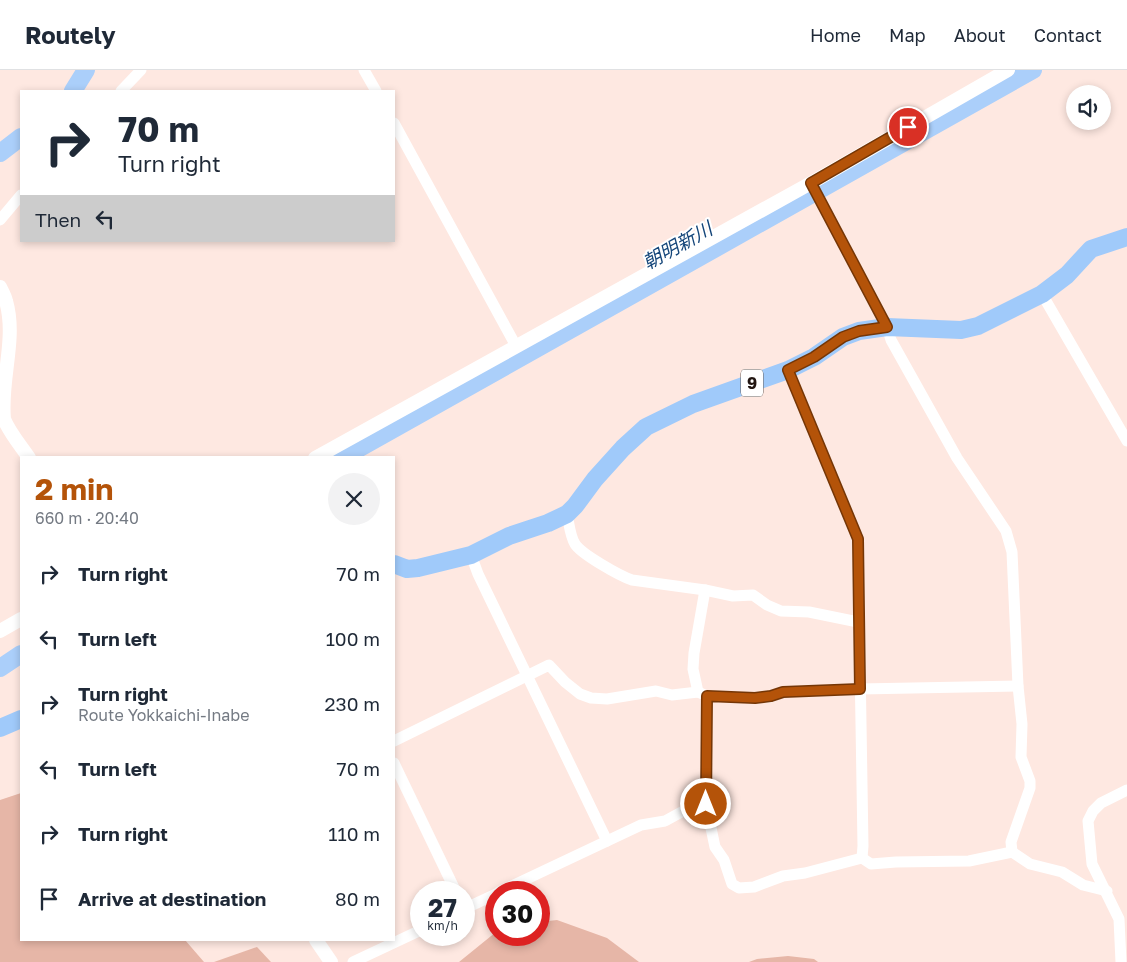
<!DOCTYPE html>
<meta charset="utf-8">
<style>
:root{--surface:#fff;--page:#f2f2f3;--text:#1f2937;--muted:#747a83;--line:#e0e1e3;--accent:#b45309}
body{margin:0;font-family:"Golos Text","Noto Sans JP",sans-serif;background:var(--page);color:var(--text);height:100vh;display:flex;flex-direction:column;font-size:19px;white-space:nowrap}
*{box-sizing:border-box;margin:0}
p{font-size:16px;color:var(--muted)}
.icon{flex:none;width:28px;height:28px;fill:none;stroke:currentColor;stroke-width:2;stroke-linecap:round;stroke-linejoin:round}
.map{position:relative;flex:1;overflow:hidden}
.side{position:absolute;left:20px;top:386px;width:375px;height:485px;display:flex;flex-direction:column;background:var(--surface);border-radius:0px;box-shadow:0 2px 8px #0003}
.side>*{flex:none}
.banner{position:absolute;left:20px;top:20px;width:375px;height:152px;border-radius:0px;box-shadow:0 2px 8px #0003;background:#fff;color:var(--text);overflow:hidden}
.fabs{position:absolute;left:1066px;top:15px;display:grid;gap:10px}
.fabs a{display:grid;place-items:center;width:45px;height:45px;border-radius:50%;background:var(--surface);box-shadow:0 2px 8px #0003;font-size:25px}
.speed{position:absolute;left:410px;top:811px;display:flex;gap:10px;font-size:25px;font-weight:700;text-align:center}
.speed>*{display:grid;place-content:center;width:65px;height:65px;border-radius:50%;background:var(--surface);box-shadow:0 2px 8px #0003;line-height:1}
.speed small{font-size:12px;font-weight:400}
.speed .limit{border:8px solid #d22;background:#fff;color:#111}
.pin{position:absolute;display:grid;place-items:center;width:42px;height:42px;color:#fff;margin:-21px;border:2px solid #fff;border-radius:50%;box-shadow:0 1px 5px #0007}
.me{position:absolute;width:55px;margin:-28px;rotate:0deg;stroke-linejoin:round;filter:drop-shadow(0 0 4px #0008)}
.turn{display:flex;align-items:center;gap:18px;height:105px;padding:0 15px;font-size:22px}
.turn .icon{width:65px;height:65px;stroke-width:2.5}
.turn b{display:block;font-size:35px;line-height:42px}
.then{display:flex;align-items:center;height:48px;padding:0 15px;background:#0003;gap:10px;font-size:19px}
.round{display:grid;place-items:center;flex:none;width:52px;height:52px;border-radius:26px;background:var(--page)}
.summary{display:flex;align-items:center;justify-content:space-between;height:85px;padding:0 15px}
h1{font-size:30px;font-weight:700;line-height:38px;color:var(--accent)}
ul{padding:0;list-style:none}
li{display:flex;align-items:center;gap:15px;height:65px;padding:0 15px}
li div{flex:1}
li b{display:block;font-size:19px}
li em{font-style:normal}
header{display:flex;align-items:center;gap:30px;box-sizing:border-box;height:70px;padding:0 25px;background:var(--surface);border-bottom:1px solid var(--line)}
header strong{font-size:24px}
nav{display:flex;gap:28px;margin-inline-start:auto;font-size:18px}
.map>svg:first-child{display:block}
</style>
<header>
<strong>Routely</strong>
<nav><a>Home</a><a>Map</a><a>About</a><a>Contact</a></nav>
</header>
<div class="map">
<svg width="1127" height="892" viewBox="0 0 1127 892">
<rect width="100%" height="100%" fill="#fee8e1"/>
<g fill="#e6b6a7">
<polygon points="21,723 21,870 185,870 204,892 0,892 0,730"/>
<polygon points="557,850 607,868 639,892 459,892 496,862 496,865 539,865 539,852"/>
<polygon points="257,877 271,892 214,892"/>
<polygon points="788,886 814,889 818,892 749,892 757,889"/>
</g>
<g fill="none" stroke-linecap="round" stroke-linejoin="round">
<g stroke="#abcffa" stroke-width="18">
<polyline points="73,21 86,0"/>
<polyline points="0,83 21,67"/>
<polyline points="342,388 1033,0"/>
<polyline points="0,598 21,584"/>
</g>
<g stroke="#fff" stroke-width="11">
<polyline points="364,0 376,21"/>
<polyline points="121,21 141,0"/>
<polyline points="394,53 516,276"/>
<polyline points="811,113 887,257 891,270 957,388 1006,461 1012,482 1018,616 1022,654 1021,687 1030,711 1030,718 1011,772 1012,782"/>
<polyline points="0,150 21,125"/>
<polyline points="1042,224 1127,371"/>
<polyline points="788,300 858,469 863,776 862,788"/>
<path d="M 567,444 C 569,453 570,466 575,474 C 581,484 620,506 632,510 L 705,520 L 733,526 L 753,525 L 767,535 L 781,541 L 809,542 L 858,552"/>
<polyline points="471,485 478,504 607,771"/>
<polyline points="698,622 693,599 694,583 705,520"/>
<polyline points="707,626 706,734 715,777 724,790 732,814 739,818 754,817 783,806 805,803 862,788 871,794 896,792 969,791 1012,782 1030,794 1062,802 1083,815 1107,821"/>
<polyline points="394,671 549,595 565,612 580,624 591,628 607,629 656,621 672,625 698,622 707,626 755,628 771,627 783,622 860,619 1018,616"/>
<polyline points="394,693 456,822"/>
<polyline points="499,822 641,755 665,751 687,739 706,734"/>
<polyline points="464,839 496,824"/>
<polyline points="353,892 421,860"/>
<polyline points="1121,892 1119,849 1092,794 1088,751 1093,741 1101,733 1127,720"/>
</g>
<g stroke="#fff" stroke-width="14">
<path d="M 0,217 C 2,221 5,226 6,231 C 17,269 0,310 4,349 C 9,362 21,376 29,388"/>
<polyline points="315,388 811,113 1008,0"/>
<polyline points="0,561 21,549"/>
<polyline points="316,870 331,892"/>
</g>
<g stroke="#a0cafa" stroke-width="18">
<polyline points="394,494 407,499 418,498 471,485 509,466 548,453 567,444 575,436 595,409 623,378 646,357 693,334 788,300 814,287 843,267 859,261 887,257 961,260 978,256 1042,224 1067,205 1091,179 1127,167"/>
<polyline points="0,658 21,649"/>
</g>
</g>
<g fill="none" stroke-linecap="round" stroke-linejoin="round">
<defs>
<polyline id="route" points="706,734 707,626 755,628 771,626 783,622 860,619 858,469 788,300 814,287 843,267 859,261 887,257 811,113 908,57"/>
</defs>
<use href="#route" stroke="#753606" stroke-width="12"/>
<use href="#route" stroke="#b45309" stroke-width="9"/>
</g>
<g text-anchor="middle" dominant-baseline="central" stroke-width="4" stroke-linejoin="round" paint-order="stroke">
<rect fill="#fff" stroke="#645c59" stroke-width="1" x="741" y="299.5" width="22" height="27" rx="4"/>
<g font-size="16" font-weight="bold" fill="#221612">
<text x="752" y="313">9</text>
</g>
<g font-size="19" font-style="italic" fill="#144579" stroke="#fff">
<text transform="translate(677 175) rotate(-29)">朝明新川</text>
</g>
</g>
</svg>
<div class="fabs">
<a><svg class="icon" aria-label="sound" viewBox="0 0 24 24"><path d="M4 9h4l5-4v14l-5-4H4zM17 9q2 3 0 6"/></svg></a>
</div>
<div class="speed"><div>27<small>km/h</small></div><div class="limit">30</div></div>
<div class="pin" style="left:908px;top:57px;background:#d93025"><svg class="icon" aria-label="arrive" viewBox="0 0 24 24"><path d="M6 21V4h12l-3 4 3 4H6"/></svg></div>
<svg class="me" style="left:706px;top:734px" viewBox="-20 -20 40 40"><circle r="17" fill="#b45309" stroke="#fff" stroke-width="3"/><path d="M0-11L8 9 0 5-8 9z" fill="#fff"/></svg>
<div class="banner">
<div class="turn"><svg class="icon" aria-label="right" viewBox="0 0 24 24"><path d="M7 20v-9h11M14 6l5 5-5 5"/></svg><div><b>70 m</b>Turn right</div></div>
<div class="then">Then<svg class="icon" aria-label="left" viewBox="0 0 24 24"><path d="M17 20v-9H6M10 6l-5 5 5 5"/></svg></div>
</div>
<section class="side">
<div class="summary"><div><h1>2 min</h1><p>660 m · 20:40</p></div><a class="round"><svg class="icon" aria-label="close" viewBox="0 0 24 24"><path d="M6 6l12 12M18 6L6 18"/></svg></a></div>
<ul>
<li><svg class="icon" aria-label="right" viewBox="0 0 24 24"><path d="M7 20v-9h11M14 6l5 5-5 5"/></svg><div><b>Turn right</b></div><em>70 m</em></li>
<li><svg class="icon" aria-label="left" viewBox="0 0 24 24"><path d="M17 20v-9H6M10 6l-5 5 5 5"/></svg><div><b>Turn left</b></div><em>100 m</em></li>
<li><svg class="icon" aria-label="right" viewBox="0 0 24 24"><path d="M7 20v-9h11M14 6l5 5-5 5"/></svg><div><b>Turn right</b><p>Route Yokkaichi-Inabe</p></div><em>230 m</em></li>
<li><svg class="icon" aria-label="left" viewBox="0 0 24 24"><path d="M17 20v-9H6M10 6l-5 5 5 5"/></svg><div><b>Turn left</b></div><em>70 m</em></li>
<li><svg class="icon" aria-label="right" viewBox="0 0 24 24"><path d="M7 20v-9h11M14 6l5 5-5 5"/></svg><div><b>Turn right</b></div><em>110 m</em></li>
<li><svg class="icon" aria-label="arrive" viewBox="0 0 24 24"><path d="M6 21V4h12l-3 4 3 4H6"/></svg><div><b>Arrive at destination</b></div><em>80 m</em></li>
</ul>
</section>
</div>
